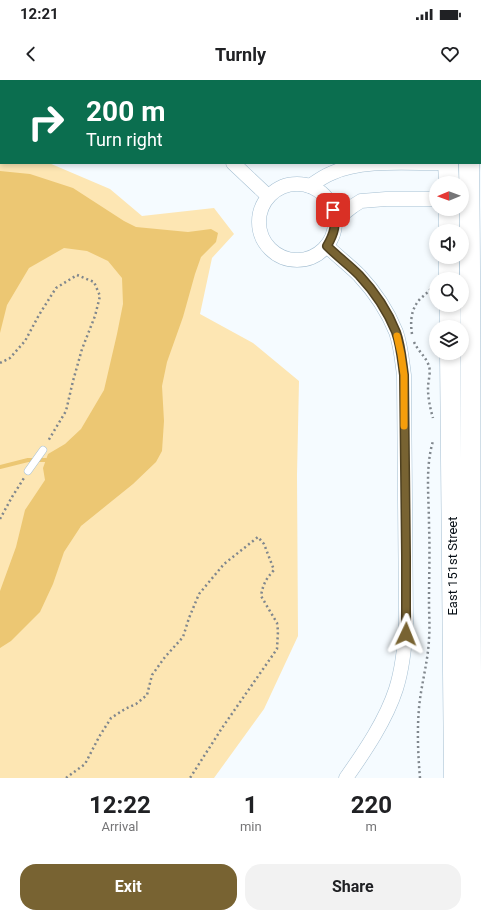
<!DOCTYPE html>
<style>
:root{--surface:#fff;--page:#f2f2f2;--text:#202124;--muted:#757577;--accent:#786332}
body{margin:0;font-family:Roboto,sans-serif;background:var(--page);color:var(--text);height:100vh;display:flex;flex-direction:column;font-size:15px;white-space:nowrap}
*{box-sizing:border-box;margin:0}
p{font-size:13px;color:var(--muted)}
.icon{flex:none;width:22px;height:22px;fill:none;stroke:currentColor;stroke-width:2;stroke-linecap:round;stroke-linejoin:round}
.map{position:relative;height:698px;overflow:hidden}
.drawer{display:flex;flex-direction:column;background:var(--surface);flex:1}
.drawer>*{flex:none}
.hud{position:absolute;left:0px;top:0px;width:481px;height:84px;box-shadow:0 2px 6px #0003;background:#0b6e4f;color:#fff;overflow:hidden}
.needle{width:26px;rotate:269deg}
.controls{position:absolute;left:429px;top:96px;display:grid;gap:8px}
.controls a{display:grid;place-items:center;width:40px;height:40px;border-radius:50%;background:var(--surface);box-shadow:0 2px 6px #0003;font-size:20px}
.pin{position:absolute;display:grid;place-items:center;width:34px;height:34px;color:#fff;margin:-17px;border-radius:8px;box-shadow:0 2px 6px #0006}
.me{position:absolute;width:44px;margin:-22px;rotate:2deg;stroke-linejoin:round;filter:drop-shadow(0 0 3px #0008)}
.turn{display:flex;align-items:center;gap:14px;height:84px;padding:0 20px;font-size:18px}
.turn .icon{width:52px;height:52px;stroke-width:2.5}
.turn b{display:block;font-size:28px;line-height:34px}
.eta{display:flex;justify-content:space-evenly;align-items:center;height:68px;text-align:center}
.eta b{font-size:24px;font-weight:700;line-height:28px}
.button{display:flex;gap:8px;margin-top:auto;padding:8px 20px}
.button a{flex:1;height:46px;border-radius:16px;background:var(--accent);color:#fff;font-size:16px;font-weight:700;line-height:46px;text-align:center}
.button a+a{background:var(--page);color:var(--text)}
.status{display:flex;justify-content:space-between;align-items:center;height:28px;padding:0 20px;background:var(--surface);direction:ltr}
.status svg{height:11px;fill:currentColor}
header{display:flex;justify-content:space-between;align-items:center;height:52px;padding:0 20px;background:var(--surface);font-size:18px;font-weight:700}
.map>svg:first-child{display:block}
</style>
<div class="status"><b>12:21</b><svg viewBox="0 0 49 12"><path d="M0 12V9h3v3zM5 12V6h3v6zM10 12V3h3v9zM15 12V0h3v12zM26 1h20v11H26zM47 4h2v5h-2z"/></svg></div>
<header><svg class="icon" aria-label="back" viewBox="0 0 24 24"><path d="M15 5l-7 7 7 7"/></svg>Turnly<svg class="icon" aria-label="heart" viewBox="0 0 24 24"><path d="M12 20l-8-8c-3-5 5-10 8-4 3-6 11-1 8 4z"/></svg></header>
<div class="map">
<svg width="481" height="698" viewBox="0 0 481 698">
<rect width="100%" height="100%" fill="#f5fbff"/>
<polygon fill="#fde6b3" points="0,79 1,79 1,83 49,83 110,109 142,136 214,128 234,154 212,178 200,234 253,263 299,301 297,395 298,556 264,629 214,698 0,698"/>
<g fill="#ecc773">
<polygon points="331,0 401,0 401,1 332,1"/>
<polygon points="0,91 30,94 73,108 124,141 136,147 188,152 211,149 218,153 216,162 201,177 195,194 183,237 167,282 162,306 164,341 162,371 156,382 133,404 81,446 64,472 53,504 40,532 11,561 0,568 0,511 16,467 25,430 45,400 43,388 48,374 65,364 81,349 104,310 117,254 123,224 122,198 108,181 87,171 64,168 29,188 7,225 0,253"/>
</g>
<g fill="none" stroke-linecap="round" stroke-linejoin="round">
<polyline stroke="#ecc773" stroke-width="4" points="0,387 28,380 46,380"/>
<defs>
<polyline id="lane" points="28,391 43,370"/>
<g id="street">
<polyline points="127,0 129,1"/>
<polyline points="233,83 268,116"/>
<circle cx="297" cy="142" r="38"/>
<path d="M 310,106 C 317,101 324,96 332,93 C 363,78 414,84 448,83"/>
<polyline points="335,141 344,133 353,126 361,121 386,119 436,119"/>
<path d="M 327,166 C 337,176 349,185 359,195 C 374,211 388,232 396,252 C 401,266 402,281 404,295 L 406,542 C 405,564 403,587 396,609 C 386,640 365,671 346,698"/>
</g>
<g id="secondary">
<polyline points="448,0 448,1"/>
<polyline points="468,0 468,1"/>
<polyline points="448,83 449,103"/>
<path d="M 469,83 C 472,288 469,493 472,698"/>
<polyline points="449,129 449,151"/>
<polyline points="449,177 449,199"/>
<polyline points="450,225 450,247"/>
<polyline points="450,273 454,698"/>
</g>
</defs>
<use href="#lane" stroke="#a5bfd2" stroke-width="8"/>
<use href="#street" stroke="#a5bfd2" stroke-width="15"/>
<use href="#secondary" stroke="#a5bfd2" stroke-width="21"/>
<g stroke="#80878d" stroke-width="2.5" stroke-dasharray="2 3" stroke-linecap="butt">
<polyline points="480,61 481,51"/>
<path d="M 412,254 C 410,241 411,228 421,218 C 426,214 430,210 434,205"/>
<path d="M 414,262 C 418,271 426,277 429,286 C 431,293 428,301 428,308 C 428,318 430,328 433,338"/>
<polyline points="0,283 10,278 25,261 39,235 56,208 77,195 94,202 100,216 95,236 82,269 73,301 66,331 48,361"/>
<polyline points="0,439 12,417 24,398"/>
<path d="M 66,698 L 85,684 L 99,657 L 111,638 L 125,629 L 136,624 L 147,615 L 152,595 L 165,577 L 183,557 L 189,538 L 199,514 L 224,484 L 258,457 L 264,464 L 274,490 C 266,499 263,504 261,516 L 277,543 L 278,551 L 277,569 L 222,648 L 190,698"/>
<path d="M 420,698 C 418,675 417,651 419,628 C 421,605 428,582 429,559 C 430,546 429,534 429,522 C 429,497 430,471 429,446 C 429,417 425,388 433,361"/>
</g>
<use href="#lane" stroke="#fff" stroke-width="7"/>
<use href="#street" stroke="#fff" stroke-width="14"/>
<use href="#secondary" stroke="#fff" stroke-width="20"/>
</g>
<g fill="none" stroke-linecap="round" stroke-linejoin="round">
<defs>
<path id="route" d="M 333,130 C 336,146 335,152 327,166 C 337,176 349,185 359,195 C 374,211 388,232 396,252 C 401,266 402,281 404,295 L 406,476 L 406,554"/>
</defs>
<use href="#route" stroke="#4e4020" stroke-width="10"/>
<use href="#route" stroke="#786332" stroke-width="7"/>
<polyline stroke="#f59e0b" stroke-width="7" points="397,256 401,274 404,295 404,346"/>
</g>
<g text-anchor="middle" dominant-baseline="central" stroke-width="4" stroke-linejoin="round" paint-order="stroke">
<g font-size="13" fill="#050d14" stroke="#fff">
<text transform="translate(452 486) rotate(-90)">East 151st Street</text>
</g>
</g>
</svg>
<div class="controls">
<a><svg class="needle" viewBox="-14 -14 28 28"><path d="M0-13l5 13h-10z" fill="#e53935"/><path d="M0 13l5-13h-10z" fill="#757577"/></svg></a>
<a><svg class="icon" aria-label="sound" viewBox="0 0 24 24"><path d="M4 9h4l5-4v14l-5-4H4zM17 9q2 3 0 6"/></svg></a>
<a><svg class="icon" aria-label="search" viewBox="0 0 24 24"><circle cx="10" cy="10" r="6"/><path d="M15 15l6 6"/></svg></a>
<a><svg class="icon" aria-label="layers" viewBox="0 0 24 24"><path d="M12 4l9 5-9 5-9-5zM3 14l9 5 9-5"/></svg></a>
</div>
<div class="pin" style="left:333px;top:130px;background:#d93025"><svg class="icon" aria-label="arrive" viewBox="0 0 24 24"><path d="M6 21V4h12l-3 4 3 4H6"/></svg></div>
<svg class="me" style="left:406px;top:554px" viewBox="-20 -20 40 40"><path d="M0-17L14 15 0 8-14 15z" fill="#786332" stroke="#fff" stroke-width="4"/></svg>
<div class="hud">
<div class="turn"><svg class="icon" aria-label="right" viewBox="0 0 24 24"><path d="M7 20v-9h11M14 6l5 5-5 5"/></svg><div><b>200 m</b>Turn right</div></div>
</div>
</div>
<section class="drawer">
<div class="eta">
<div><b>12:22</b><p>Arrival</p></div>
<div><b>1</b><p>min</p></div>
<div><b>220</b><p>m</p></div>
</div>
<div class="button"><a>Exit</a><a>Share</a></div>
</section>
